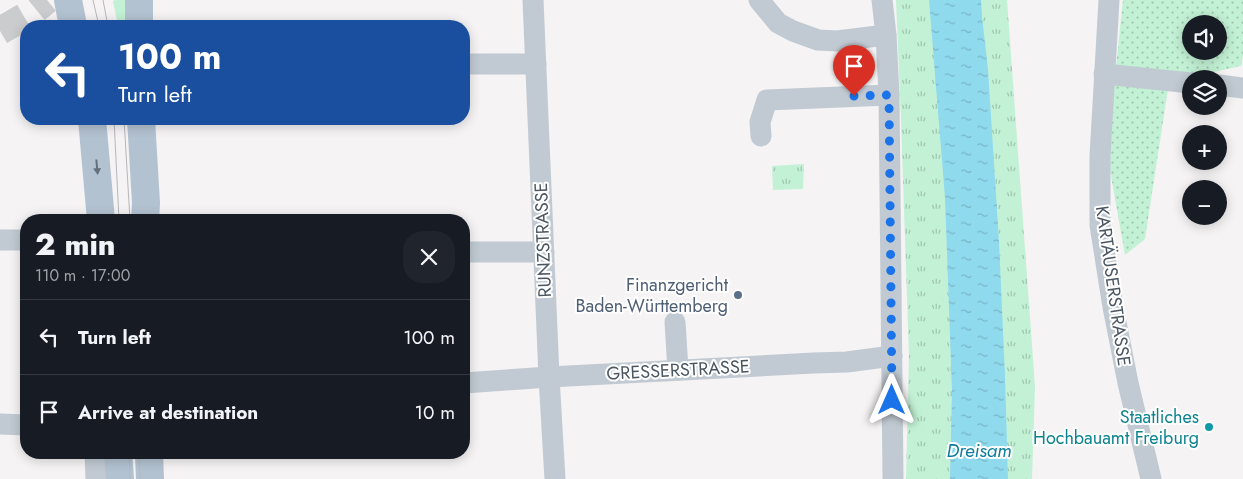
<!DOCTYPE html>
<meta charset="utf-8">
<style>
:root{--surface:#171b24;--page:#20242c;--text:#f1f3f6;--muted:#9ea1a6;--line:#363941}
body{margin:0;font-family:Jost,sans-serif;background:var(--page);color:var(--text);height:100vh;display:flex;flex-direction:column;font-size:19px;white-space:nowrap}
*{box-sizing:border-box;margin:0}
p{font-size:16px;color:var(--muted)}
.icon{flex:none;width:28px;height:28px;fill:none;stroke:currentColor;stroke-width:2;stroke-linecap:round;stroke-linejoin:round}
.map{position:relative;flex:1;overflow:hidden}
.sheet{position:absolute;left:20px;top:214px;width:450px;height:245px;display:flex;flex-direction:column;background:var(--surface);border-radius:20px;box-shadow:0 2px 12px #0003}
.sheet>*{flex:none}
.top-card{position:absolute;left:20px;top:20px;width:450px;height:105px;border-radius:20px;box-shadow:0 2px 12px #0003;background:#1a4fa0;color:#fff;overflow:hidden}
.fabs{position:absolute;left:1182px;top:15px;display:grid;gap:10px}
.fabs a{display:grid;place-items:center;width:45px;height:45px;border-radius:50%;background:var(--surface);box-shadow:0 2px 12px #0003;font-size:25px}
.pin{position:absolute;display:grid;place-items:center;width:42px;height:42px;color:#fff;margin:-51px -21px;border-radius:50% 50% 50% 0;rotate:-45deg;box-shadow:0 0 5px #0007}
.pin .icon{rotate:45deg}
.me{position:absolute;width:55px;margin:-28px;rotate:0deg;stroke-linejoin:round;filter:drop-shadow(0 0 4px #0008)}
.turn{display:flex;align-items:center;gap:18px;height:105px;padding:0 15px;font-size:22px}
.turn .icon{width:65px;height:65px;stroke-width:2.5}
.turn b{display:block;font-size:35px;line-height:42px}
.round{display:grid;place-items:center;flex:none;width:52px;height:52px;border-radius:20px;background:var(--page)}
.summary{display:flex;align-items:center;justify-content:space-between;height:85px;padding:0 15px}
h1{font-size:30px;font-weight:800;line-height:38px}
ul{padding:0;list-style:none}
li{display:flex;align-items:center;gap:15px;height:75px;padding:0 15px;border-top:1px solid var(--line)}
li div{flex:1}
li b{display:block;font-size:19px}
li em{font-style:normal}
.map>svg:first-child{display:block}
</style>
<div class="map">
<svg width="1243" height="479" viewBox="0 0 1243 479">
<defs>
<pattern id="park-tufts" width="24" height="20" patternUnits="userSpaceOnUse" patternTransform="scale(1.25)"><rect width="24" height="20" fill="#c3f1d5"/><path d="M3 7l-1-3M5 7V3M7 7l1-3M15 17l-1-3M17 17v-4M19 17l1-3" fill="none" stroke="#a0c6b0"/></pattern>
<pattern id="garden-dots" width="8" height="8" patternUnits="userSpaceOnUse" patternTransform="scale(1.25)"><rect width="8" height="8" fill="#c3f1d5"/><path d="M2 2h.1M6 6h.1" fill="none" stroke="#a0c6b0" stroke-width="1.8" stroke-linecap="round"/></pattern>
<pattern id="water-ripples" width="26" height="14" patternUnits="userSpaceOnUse" patternTransform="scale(1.25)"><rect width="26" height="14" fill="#90daee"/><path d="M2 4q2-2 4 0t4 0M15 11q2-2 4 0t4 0" fill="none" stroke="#78b4c4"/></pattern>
</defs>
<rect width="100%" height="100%" fill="#f5f3f3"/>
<polygon fill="#c3f1d5" points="115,0 133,0 133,26 118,26 113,1"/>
<g fill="url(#park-tufts)">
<polygon points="896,0 1007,0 1035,387 1032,479 906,479 909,357 901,120"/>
<polygon points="804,164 803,189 773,190 772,166"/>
</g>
<path fill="url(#garden-dots)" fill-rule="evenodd" d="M 1123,0 L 1243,0 L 1243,56 L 1241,66 L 1169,82 L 1145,239 L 1125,255 L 1107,153 ZM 1191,24 L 1219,24 L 1219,51 L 1191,51 Z"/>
<polygon fill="url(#water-ripples)" points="929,0 981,0 982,17 988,69 999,242 1005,376 1008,479 950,479 952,391 945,198"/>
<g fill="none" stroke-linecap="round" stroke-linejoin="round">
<polyline stroke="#caccce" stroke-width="28" stroke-dasharray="28 14" stroke-linecap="butt" points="0,31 31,13 47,0"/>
<g stroke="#c1cad2" stroke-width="21">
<polyline points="533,0 549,377 555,479"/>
<polyline points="759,0 778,23 793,31 818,40 837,41 886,35"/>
<polyline points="882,0 886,35 889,95 893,479"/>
<polyline points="1109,0 1100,156 1100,225 1113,307 1128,383 1151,479"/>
<polyline points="464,64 536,64"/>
<polyline points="1104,74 1191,83"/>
<polyline points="1219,85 1243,88"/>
<polyline points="761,136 760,122 767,100 889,95"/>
<polyline points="0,240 26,240"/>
<polyline points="464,252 544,252"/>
<polyline points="675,322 678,370"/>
<polyline points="464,383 549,377 814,363 847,362 892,356"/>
<polyline points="0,424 26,425"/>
<polyline points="95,452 96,479"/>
</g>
<g stroke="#b3c2d1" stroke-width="28">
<polyline points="68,0 73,26"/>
<polyline points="139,26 139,0"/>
<polyline points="92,119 101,220"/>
<polyline points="141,119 146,203 145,220"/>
<polyline points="118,452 120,479"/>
<polyline points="149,452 150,479"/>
</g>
<g stroke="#b5b8bd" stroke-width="1">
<polyline points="93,0 99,26"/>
<polyline points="103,0 108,26"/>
<polyline points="114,119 119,220"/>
<polyline points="124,119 130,220"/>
<polyline points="129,452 130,479"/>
<polyline points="139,452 140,479"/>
</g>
</g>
<defs><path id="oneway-solid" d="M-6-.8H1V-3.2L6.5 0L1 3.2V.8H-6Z" transform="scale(1.25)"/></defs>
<use fill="#64717d" href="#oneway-solid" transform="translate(97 167) rotate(85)"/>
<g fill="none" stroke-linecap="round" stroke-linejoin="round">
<polyline stroke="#1a73e8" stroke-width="9" stroke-dasharray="0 16.2" points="854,96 889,95 892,400"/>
</g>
<circle fill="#5c6f8a" stroke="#fff" stroke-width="2" cx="738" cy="295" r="5"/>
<circle fill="#0f9aa8" stroke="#fff" stroke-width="2" cx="1209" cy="427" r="5"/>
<g text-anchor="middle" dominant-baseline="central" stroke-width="4" stroke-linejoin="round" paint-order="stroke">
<g font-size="18" fill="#4a5661" stroke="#fff">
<text transform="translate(543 240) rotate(-92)">RUNZSTRASSE</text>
<text transform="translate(1113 286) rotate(82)">KARTÄUSERSTRASSE</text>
<text transform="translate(678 370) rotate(-3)">GRESSERSTRASSE</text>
</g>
<g font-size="18" fill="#4e5e75" stroke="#fff" text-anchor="end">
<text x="728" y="285">Finanzgericht<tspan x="728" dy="21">Baden-Württemberg</tspan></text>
</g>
<g font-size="18" fill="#0d838f" stroke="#fff" text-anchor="end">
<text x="1199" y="417">Staatliches<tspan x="1199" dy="21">Hochbauamt Freiburg</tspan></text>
</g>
<g font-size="19" font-style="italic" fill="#0c7c9b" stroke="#fff">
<text x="979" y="450">Dreisam</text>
</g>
</g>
</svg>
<div class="fabs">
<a><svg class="icon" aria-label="sound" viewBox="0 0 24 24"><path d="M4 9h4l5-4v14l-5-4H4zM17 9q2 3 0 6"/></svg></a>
<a><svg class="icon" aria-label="layers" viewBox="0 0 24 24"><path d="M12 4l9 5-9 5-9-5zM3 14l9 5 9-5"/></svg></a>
<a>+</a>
<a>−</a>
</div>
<div class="pin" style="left:854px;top:96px;background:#d93025"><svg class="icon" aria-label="arrive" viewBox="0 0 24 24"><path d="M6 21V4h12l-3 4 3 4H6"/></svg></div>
<svg class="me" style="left:892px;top:400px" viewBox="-20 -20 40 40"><path d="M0-17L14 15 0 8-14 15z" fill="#1a73e8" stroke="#fff" stroke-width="4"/></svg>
<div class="top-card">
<div class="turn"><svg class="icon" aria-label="left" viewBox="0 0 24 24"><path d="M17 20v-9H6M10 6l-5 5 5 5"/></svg><div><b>100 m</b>Turn left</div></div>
</div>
<section class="sheet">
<div class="summary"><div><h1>2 min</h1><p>110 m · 17:00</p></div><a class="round"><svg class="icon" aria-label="close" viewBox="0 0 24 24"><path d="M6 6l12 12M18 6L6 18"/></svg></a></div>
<ul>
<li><svg class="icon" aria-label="left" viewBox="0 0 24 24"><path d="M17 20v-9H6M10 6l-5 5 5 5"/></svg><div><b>Turn left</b></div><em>100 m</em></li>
<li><svg class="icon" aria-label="arrive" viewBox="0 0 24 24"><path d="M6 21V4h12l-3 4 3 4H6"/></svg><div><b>Arrive at destination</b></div><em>10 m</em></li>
</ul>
</section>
</div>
